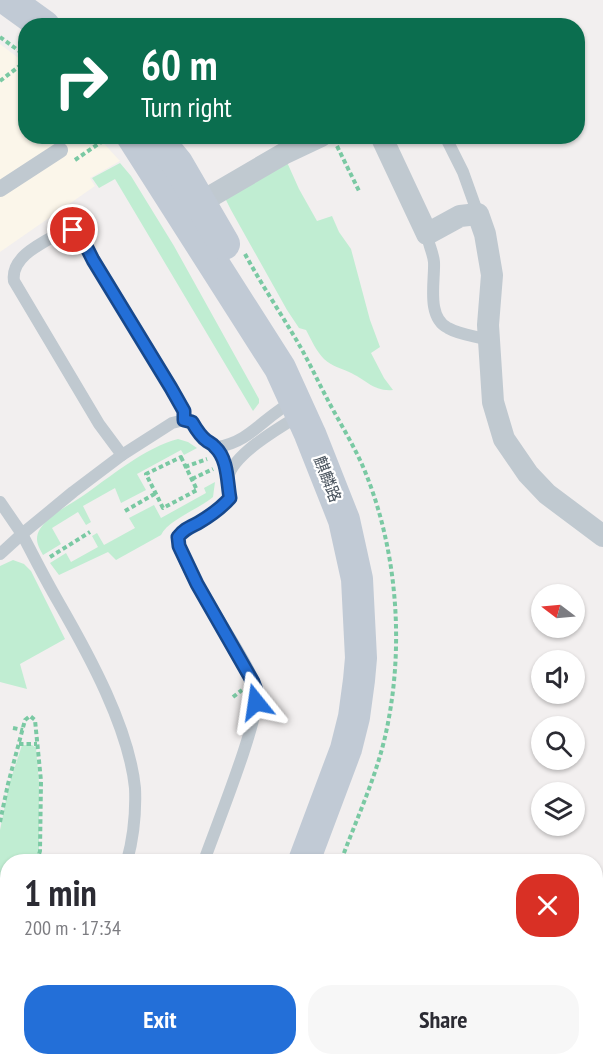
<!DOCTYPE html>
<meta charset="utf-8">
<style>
:root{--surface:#fff;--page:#f7f7f7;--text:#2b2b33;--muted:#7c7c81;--accent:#236fd8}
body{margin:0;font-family:"PT Sans Narrow","Noto Sans SC",sans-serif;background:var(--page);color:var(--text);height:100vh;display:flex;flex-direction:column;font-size:22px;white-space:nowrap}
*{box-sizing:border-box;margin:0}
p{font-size:20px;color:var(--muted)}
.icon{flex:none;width:33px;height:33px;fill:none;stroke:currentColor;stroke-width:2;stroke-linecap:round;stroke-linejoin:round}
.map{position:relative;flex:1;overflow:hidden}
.side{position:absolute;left:0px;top:854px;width:603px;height:212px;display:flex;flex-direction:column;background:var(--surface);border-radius:24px 24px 0 0;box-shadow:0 2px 4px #0004}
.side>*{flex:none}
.hud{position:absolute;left:18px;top:18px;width:567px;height:126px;border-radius:24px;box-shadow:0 2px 4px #0004;background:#0b6e4f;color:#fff;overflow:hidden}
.needle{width:39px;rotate:286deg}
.tools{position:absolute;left:531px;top:584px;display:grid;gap:12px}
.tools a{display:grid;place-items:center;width:54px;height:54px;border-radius:50%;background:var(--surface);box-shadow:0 2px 4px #0004;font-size:30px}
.pin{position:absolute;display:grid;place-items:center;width:51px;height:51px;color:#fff;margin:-26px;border:3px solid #fff;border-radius:50%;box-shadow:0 2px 6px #0007}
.me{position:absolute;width:66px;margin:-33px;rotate:345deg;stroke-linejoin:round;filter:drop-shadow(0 0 4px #0008)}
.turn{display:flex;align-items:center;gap:21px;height:126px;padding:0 24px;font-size:27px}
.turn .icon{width:78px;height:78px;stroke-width:2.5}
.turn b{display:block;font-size:42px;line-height:51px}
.round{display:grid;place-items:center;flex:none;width:63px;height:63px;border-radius:24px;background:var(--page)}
.summary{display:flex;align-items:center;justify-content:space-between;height:102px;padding:0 24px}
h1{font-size:36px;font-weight:700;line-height:45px}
.cta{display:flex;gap:12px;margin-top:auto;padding:12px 24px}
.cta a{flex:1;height:69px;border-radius:24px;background:var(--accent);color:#fff;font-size:24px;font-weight:700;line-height:69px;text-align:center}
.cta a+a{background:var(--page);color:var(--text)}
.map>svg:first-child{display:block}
</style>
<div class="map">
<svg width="603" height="1064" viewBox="0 0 603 1064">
<rect width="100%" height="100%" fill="#f2efef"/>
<polygon fill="#fbf6ea" points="0,44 25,63 26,136 98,137 120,161 90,178 95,186 0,252"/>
<g fill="#c0edd2">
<path d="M 286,160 L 299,189 L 317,221 L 332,216 L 339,232 L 351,249 L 370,320 L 380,347 L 371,353 L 384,378 L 393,390 C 374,392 365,379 349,372 C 340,368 332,366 324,359 C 316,351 311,339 306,330 L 299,328 L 287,310 L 231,210 L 224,196 Z"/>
<polygon points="120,163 131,176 174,246 259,399 259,403 253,411 115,179 99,188 92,178"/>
<path d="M 178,439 L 188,442 L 197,448 L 184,455 L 181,450 L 137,474 L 146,490 L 121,503 L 115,488 L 83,506 L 91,522 L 86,525 L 78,512 L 52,528 L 61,544 L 43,555 C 38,546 34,539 40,529 C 50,513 72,504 87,493 C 115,473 145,448 178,439 Z"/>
<path d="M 215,482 L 213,497 C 199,509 168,520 161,535 L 116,560 L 108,552 L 59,575 L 50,563 L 66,553 L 71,562 L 98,547 L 92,536 L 97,533 L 104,545 L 135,528 L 129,518 L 154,505 L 161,518 L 206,493 L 204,488 Z"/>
<polygon points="13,560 24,564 31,571 65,639 20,664 27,689 0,682 0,566"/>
<polygon points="22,745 32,745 36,748 39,783 39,851 35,861 8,861 7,885 0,893 0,830 9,785"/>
</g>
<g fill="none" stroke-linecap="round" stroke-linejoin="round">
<g stroke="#7ac9a3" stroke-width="4" stroke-dasharray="4.5 3" stroke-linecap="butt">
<polyline points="0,37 26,56"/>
<polyline points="0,81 26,61"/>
<polyline points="337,146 359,191"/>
<polyline points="75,160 107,138"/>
<path d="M 245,254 C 260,282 278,309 294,336 C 308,359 319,384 332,408 C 343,428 355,448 364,469 C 398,551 405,650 385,737 C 375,780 356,820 341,861"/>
<polygon points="181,457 197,490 163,508 146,474"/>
<polyline points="185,467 207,459"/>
<polyline points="192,479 213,469"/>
<polyline points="125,511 156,493"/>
<polyline points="50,557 90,532"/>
<polyline points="233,697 242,690"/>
<polyline points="13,728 23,730"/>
<polyline points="19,744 37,744"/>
<polyline points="0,822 8,784 25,720 30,716 35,720 41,781 40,851 37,861"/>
<polyline points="40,857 48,861"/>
<polyline points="0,895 8,888"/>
<polyline points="261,1064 263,1058"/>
</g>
<g stroke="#c0c9d0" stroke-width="12">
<polyline points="445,136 463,172 478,214"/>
<path d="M 427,234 C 428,244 433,252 434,262 C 435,281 426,317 448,328 C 460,335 476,336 489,340"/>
<polyline points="217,447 229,476"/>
<path d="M 122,455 L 99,424 L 14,281 C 10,255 47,241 65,230 L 73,230 L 80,234 L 93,260 L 171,388 L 184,411 L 184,420"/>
<path d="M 0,502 L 22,534 L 73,492 L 122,455 L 172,423 L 184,420 L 192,422 C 198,434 205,440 217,447 C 251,442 264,416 294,401"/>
<path d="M 0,554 L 22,534 C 34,557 46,581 59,603 C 89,655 129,728 135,788 C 136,811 133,839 127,861"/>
<path d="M 204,861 C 214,832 262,714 257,691 C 253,673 228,635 218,618 C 204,596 180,562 178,537 C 184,529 190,527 198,523 C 210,516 222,508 230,498 C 229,491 227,485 228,478 C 232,455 280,427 300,415"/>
<polyline points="0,1013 8,1010"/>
<polyline points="174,1058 175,1064"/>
</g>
<polyline stroke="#c0c9d0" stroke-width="16" points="0,189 60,150"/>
<g stroke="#c0c9d0" stroke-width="22">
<polyline points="381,136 427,234 460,216 478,214 485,234 492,275 488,325 493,402 504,439 528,474 547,494 603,536"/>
<polyline points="201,202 285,153 321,136"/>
</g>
<g stroke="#c1cad5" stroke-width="32">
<polyline points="8,0 44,26"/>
<polyline points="132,136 280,368 310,434 344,520 357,579 361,658 359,680 354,717 346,749 304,861"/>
<polyline points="155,136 177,163 224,244"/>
<polyline points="224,1064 227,1058"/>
</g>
</g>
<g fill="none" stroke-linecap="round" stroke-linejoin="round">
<defs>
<path id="route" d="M 73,230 L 80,234 L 93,260 L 171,388 L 184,411 L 184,420 L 192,422 C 196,429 200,436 207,441 C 210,443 213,444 215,447 C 228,459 227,481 230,498 C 221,508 210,516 198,523 C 190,527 184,529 178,537 L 179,546 L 197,584 L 253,682 L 257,693 L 256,702"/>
</defs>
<use href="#route" stroke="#17488c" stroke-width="15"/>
<use href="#route" stroke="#236fd8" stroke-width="10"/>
</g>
<g text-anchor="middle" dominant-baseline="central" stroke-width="4.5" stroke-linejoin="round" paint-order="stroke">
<g font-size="16" fill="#48525c" stroke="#fff">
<text transform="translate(328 479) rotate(69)">麒麟路</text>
</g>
</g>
</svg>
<div class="tools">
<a><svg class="needle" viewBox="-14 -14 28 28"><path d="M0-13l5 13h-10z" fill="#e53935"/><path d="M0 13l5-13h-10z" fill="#7c7c81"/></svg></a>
<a><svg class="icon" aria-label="sound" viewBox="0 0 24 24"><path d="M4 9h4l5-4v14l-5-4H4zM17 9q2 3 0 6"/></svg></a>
<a><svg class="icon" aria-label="search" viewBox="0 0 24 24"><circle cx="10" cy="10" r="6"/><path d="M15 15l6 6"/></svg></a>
<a><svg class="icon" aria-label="layers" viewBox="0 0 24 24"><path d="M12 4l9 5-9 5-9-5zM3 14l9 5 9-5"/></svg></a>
</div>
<div class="pin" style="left:73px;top:230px;background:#d93025"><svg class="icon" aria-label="arrive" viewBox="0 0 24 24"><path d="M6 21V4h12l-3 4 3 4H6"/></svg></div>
<svg class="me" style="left:256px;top:702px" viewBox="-20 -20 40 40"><path d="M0-17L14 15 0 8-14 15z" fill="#236fd8" stroke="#fff" stroke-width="4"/></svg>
<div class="hud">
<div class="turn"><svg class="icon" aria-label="right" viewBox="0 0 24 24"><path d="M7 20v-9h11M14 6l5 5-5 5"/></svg><div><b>60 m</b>Turn right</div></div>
</div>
<section class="side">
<div class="summary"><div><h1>1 min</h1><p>200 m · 17:34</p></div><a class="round" style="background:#d93025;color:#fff"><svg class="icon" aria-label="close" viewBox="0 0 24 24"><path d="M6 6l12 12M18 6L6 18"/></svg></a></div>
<div class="cta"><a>Exit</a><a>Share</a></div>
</section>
</div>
